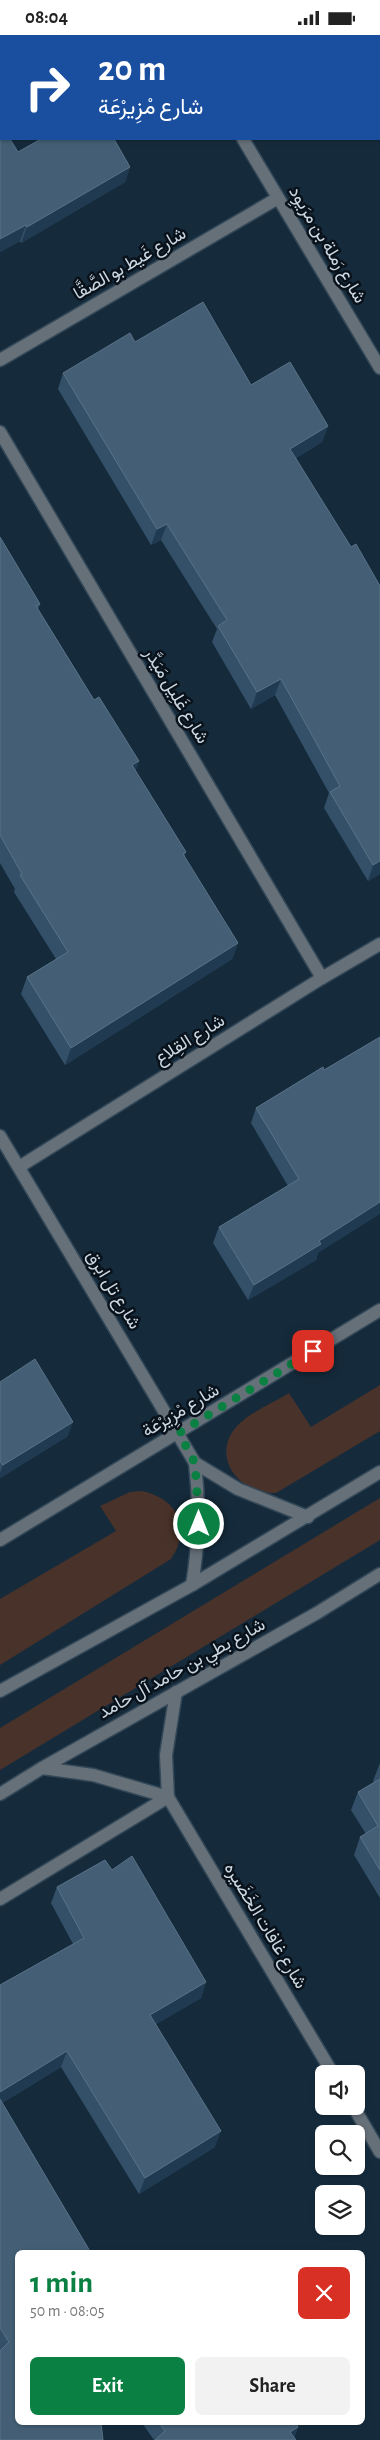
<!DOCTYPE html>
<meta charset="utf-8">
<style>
:root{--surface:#fff;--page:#f2f2f2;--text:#222;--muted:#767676;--accent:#0b8043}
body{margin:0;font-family:"Alegreya Sans",Vazirmatn,sans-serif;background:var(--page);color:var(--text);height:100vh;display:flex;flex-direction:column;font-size:19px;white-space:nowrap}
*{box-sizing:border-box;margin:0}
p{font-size:16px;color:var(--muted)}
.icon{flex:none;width:28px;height:28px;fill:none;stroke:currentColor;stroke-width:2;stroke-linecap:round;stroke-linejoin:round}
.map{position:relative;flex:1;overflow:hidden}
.details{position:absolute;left:15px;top:2215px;width:350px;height:175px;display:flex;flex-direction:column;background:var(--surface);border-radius:8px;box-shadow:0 1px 4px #0004}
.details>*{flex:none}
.top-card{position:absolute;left:0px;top:0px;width:380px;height:105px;box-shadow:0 1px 4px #0004;background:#1a4fa0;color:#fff;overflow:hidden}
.fabs{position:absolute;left:315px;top:2030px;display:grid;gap:10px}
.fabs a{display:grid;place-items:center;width:50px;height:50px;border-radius:8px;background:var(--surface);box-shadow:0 1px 4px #0004;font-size:25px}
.pin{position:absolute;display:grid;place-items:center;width:42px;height:42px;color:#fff;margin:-21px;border-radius:10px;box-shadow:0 2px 8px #0006}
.me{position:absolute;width:55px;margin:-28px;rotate:0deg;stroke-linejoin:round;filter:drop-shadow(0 0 4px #0008)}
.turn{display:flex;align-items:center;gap:18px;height:105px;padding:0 15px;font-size:22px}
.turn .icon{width:65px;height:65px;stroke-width:2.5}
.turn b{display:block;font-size:35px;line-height:42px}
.round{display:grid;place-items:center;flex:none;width:52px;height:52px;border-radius:8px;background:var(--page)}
.head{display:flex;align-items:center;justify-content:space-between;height:85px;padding:0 15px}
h1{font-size:30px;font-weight:700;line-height:38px;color:var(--accent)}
.cta{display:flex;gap:10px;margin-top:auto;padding:10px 15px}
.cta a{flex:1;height:58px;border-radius:8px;background:var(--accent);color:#fff;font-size:20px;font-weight:700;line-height:58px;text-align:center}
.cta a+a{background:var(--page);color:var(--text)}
.status{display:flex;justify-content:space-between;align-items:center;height:35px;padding:0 25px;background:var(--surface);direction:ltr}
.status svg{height:14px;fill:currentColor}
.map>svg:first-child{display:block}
</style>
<div class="status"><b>08:04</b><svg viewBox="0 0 49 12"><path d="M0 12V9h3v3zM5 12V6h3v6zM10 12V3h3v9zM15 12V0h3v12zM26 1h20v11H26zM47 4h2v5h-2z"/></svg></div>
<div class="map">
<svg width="380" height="2405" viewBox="0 0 380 2405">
<rect width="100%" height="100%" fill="#152b3c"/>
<g fill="#493229">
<path d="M 380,1350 L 380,1396 L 276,1458 C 238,1459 210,1421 237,1391 C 250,1377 273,1368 289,1358 L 311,1392 Z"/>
<path d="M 142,1456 C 178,1464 192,1493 171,1524 L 0,1630 L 0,1564 L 116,1496 L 100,1471 L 130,1457 Z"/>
<polygon points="380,1463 380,1505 0,1735 0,1693"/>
</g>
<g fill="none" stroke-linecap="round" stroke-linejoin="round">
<defs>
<g id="minor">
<polyline points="182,0 182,1"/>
<polyline points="243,104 380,333"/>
<polyline points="0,325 278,163"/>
<polyline points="0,397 322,943"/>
<path d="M 0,1101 L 195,1428 C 200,1470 199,1509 192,1550"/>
<polyline points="19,1132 322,943 380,909"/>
<polyline points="195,1428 238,1454 308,1482"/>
<polyline points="0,1505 380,1275"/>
<polyline points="0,1656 192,1550 380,1437"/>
<polyline points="176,1657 166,1720 168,1762 333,2039"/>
<polyline points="42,1733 93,1740 168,1762"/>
<polyline points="0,1759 42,1733 317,1578 380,1539"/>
<polyline points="0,1864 168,1762"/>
<polyline points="353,2071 380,2117"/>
</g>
</defs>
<use href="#minor" stroke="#324757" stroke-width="15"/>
<use href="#minor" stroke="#667079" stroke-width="12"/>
</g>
<g fill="#335068">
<polygon points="0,88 18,117 130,132 125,147 21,208 20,206 0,217"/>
<polygon points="135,307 251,350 328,391 322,407 296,423 380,839 368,846 324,773 329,758 275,660 251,674 212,607 217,594 161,505 151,510 58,354 63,338"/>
<polygon points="0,502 40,569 38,574 94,665 139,726 135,736 186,817 184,822 238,908 232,924 65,1030 21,959 27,942 56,924 14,857 15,854 0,828"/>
<polygon points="323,1032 318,1218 316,1225 248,1265 213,1208 219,1192 288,1151 251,1088 256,1073"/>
<polygon points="0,1347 68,1401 0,1443"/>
<polygon points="380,1728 380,1863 354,1820 360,1802 366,1799 351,1775 358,1757 374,1747 373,1746"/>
<polygon points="112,1835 206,1947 201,1963 156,1989 215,2112 139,2159 61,2032 2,2068 91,2218 0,2405 0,1950 73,1909 51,1868 57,1852"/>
<polygon points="142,2388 296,2388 298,2392 294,2403 296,2405 154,2405"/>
</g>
<g fill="#203b51">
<polygon points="130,132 125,147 21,208 27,192"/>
<polygon points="26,190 20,206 0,217 0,204"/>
<polygon points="328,391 322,407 284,430 290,414"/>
<polygon points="167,489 161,505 151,510 157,494"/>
<polygon points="281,644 275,660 251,674 257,657"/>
<polygon points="139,726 133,743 132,730"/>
<polygon points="380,826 380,839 368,846 373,830"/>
<polygon points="238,908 232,924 65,1030 71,1013"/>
<polygon points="380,1167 380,1179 318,1218 316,1225 248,1265 254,1250 319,1206"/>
<polygon points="73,1387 68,1401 0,1443 0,1438 3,1430"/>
<polygon points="206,1947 201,1963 144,1996 150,1980"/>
<polygon points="67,2016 61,2032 0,2069 0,2057"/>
<polygon points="221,2096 215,2112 139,2159 145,2143"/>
<polygon points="298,2392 293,2405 290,2397"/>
</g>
<g fill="#445f75" stroke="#597287">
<polygon points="0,88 1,90 1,104 10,104 18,117 41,104 114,104 130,132 27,192 26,190 0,204"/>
<polygon points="203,267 251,350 290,327 328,391 290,414 351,512 356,509 380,551 380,826 373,830 330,757 340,751 281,644 257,657 218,591 227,585 167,489 157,494 63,338 130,298 135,307"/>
<polygon points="0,502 40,569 36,571 94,665 99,662 139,726 132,730 186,817 183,819 238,908 71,1013 27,942 68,917 20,840 22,839 0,800"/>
<polygon points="380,1002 380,1167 319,1206 321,1209 254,1250 219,1192 299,1144 256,1073 323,1032 324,1035"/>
<polygon points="35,1324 73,1387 3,1430 0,1426 0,1347"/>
<polygon points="380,1744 380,1835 360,1802 378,1791 358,1757"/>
<polygon points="132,1821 206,1947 150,1980 221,2096 145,2143 67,2016 0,2057 0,1950 84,1903 57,1852 105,1825 112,1835"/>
<polygon points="0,2064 91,2218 18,2218 18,2388 101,2388 103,2405 0,2405 0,2316 9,2307 0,2293"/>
<polygon points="159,2388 296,2388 298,2392 290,2397 296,2405 155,2405 165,2396"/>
</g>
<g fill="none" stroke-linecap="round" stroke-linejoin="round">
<polyline stroke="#0b8043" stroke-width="9" stroke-dasharray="0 16.2" points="199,1489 195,1428 179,1398 313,1316"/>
</g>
<g text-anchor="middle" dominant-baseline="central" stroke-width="5" stroke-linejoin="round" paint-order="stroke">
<g font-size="18" fill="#cbd8e3" stroke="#09121a">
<text transform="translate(327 210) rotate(59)">شارع رَملة بن مرَيوِد</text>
<text transform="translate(130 229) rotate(-30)">شارع غَيط بو الصَّقَّا</text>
<text transform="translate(176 661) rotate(59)">شارع غَلِيل مَيَدَّر</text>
<text transform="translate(190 1005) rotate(-32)">شارع القِلاع</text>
<text transform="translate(113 1255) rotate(59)">شارع تل ابرق</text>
<text transform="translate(181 1376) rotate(-31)">شارع مْزِيرْعَة</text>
<text transform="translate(182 1634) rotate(-29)">شارع بطي بن حامد آل حامد</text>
<text transform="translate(265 1891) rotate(59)">شارع غافات الخَضَيره</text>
</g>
</g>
</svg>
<div class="fabs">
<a><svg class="icon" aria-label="sound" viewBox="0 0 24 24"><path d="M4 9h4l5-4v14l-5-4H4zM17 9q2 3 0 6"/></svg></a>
<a><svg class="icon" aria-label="search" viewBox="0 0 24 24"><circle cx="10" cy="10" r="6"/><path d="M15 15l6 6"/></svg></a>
<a><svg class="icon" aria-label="layers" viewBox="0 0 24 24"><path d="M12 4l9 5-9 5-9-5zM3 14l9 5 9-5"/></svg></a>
</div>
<div class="pin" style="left:313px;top:1316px;background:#d93025"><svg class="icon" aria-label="arrive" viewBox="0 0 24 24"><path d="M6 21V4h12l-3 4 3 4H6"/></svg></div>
<svg class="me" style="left:199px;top:1489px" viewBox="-20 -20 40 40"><circle r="17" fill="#0b8043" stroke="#fff" stroke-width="3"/><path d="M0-11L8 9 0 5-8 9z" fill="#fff"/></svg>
<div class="top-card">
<div class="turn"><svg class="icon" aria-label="right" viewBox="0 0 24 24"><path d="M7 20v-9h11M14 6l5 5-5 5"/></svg><div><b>20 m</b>شارع مْزِيرْعَة</div></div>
</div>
<section class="details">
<div class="head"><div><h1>1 min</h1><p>50 m · 08:05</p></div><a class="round" style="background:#d93025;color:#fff"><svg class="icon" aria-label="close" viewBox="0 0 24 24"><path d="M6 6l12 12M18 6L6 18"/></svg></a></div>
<div class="cta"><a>Exit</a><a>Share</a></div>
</section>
</div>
